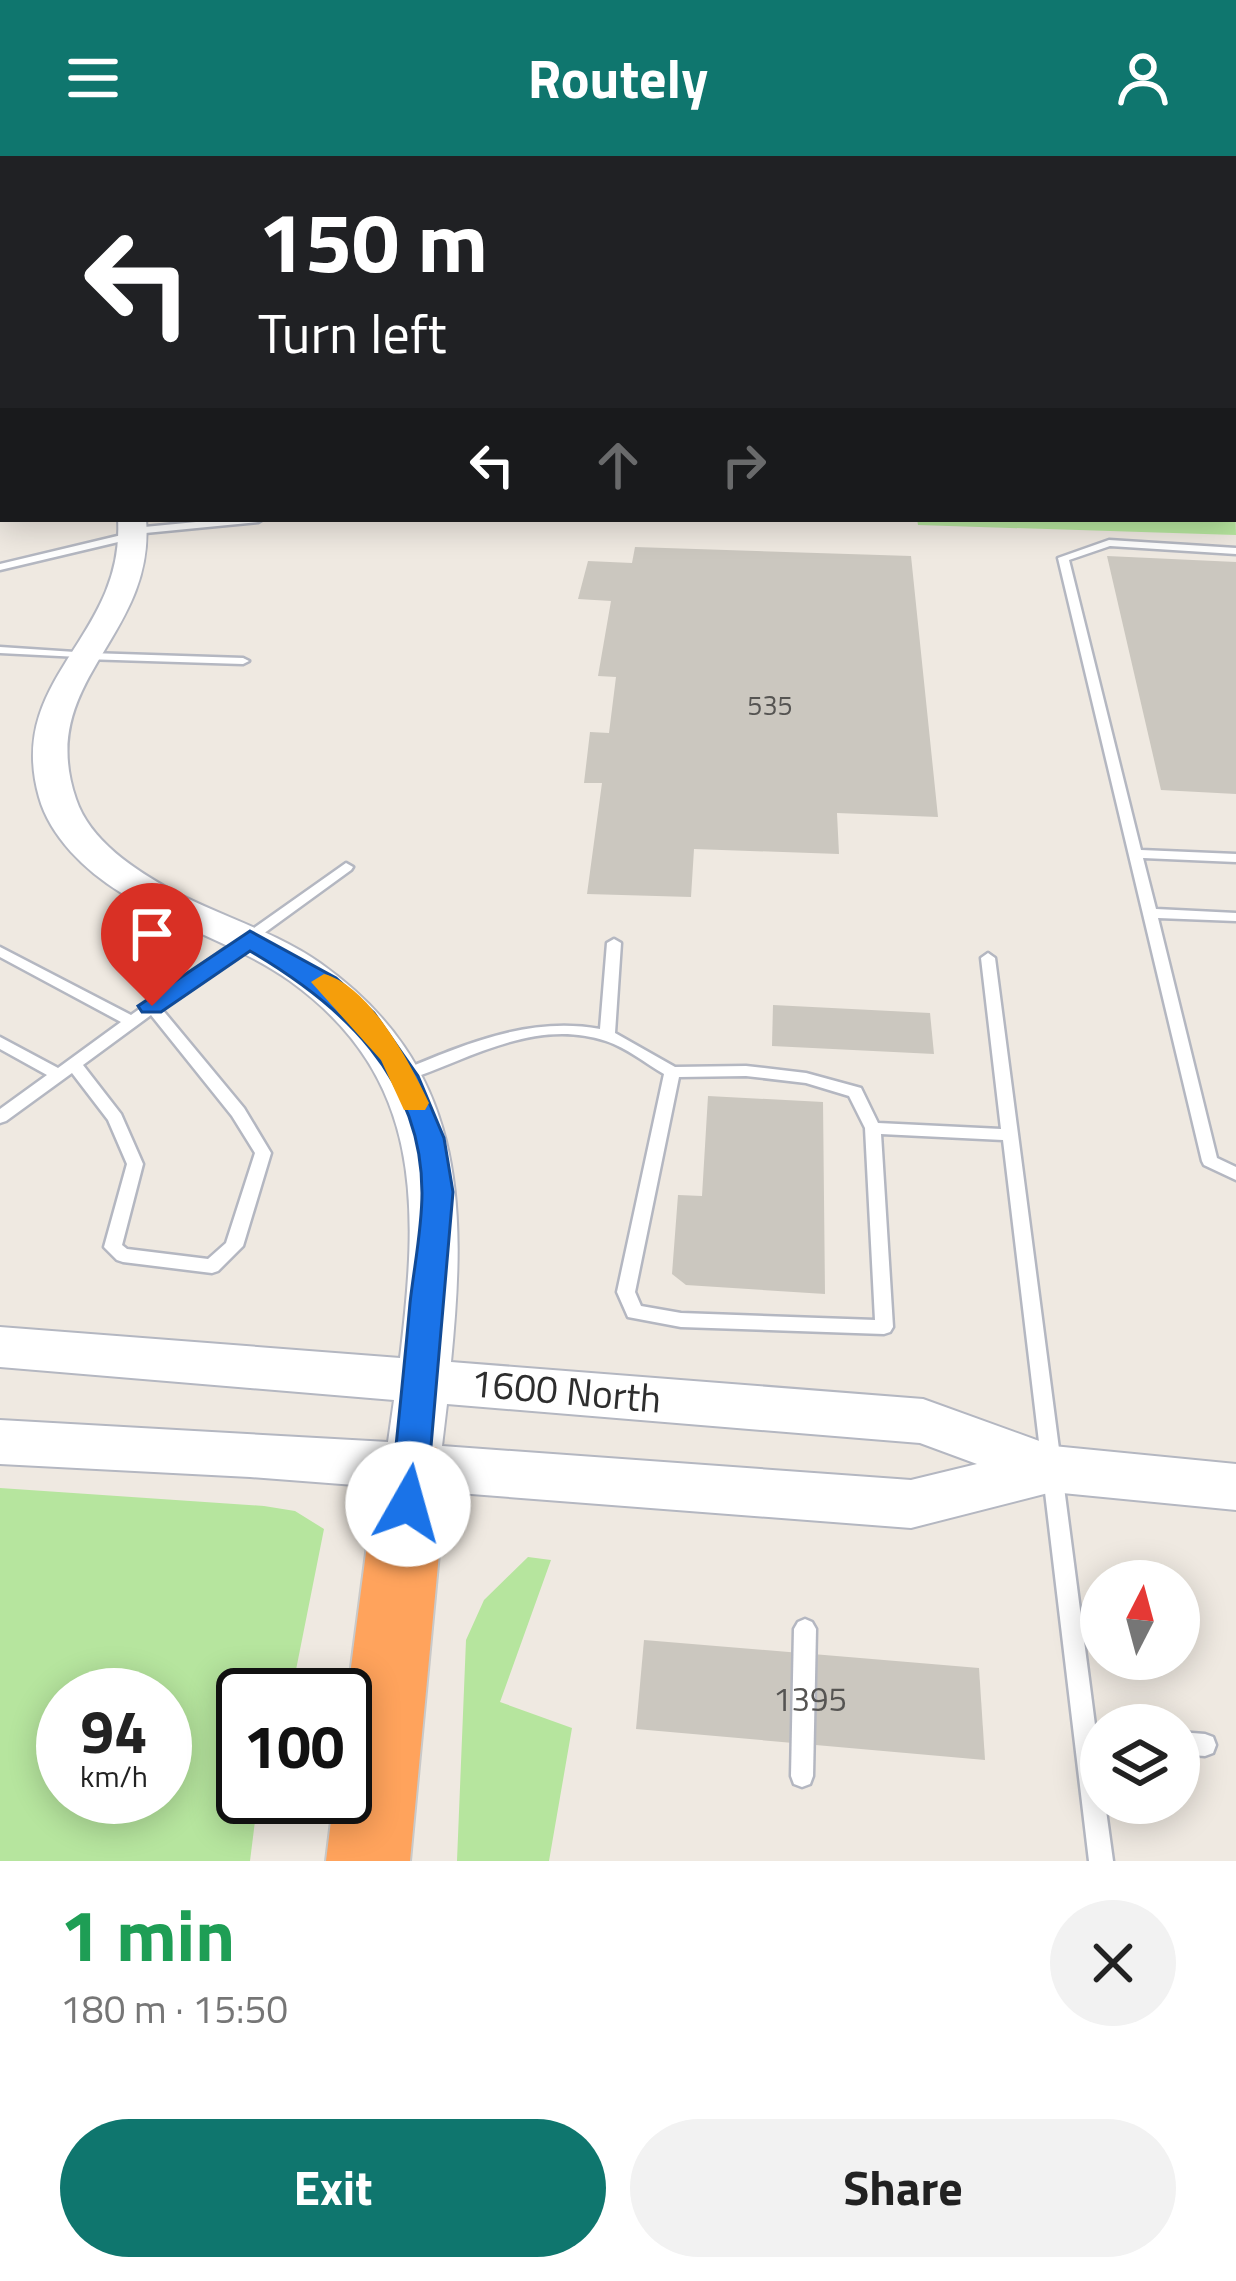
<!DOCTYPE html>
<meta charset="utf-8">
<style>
:root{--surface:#fff;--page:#f2f2f2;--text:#222;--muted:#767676;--accent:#0f766e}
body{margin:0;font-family:"Titillium Web",sans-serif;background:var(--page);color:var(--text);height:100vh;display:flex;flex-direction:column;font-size:45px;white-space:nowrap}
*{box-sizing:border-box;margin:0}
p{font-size:39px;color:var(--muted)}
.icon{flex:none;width:66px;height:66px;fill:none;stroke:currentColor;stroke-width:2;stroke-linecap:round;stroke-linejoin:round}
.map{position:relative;height:1705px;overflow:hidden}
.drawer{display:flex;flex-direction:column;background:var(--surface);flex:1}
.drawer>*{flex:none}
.hud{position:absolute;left:0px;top:0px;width:1236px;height:366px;box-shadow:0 6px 30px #0003;background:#202124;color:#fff;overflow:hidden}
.needle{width:78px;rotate:6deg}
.buttons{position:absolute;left:1080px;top:1404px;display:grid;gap:24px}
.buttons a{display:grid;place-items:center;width:120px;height:120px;border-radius:50%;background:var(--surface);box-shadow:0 6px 30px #0003;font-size:60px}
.speed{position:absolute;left:36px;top:1512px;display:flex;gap:24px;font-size:60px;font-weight:700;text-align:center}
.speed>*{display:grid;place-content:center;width:156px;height:156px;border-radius:50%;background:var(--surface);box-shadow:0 6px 30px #0003;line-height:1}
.speed small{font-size:30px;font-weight:400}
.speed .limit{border:6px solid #111;border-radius:18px;background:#fff;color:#111}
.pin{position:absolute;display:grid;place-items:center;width:102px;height:102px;color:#fff;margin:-123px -51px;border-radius:50% 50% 50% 0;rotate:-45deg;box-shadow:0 0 12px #0007}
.pin .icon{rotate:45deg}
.me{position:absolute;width:132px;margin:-66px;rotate:7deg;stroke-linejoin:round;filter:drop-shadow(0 0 9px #0008)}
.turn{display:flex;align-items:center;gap:42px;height:252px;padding:0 60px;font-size:54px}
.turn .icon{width:156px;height:156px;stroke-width:2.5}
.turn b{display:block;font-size:84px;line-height:102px}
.lanes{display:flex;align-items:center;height:114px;padding:0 60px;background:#0003;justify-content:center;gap:60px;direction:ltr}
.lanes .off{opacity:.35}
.round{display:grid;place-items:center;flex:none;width:126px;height:126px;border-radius:63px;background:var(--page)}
.headline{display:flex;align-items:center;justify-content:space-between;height:204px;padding:0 60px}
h1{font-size:72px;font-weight:700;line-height:90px;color:#1e9e55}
.button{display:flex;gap:24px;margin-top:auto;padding:24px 60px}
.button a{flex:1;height:138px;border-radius:72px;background:var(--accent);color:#fff;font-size:48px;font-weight:700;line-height:138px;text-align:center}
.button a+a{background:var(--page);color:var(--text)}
header{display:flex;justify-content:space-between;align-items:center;height:156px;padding:0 60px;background:var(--accent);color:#fff;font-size:54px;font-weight:700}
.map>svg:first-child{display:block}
</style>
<header><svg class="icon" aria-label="menu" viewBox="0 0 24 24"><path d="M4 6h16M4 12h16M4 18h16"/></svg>Routely<svg class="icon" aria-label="person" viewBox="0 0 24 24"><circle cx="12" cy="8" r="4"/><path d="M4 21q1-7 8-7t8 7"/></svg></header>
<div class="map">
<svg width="1236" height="1705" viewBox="0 0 1236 1705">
<rect width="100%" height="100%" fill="#efe9e1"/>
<g fill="#b6e59e" fill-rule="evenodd">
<polygon points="0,0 479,0 3,3 3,22"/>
<polygon points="1233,270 1236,379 918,369 917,363 1233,363"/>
<path d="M 0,1332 L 264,1350 L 295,1355 L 324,1373 L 291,1539 L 243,1539 L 243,1641 L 258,1641 L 250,1705 L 0,1705 ZM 63,1539 L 165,1539 L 165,1641 L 63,1641 Z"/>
<polygon points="528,1401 551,1404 500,1546 572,1572 549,1705 457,1705 466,1484 484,1444"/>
</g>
<g fill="#cbc7bf">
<polygon points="635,391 911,400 938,661 837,657 839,698 694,693 691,741 587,738 602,627 584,627 590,576 609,577 616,521 598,520 611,445 578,443 588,405 632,407"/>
<polygon points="1107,400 1236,406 1236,638 1161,634"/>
<polygon points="773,849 930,857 934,898 772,890"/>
<polygon points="708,940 823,946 825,1138 686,1129 672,1118 678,1039 702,1040"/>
<polygon points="644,1484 979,1512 985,1604 636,1573"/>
</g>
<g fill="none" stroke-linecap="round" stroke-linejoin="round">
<defs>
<g id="lane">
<rect x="796" y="0" width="6" height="3"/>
<rect x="0" y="207" width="3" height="6"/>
<rect x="0" y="226" width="3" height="6"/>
<polygon points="3,250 3,258 0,259 0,251"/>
<rect x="0" y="272" width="3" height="6"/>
<rect x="0" y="296" width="3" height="6"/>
<polygon points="0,322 3,323 3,329 0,328"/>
<polygon points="227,363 263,363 258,366 135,378 135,382 0,414 0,408 130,377 130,373 134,372"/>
<polygon points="1109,384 1236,392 1236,398 1110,390 1069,404 1141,694 1236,698 1236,706 1143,702 1156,753 1236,757 1236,765 1158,762 1217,1002 1236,1011 1236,1024 1204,1009 1202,1005 1058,402"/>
<polygon points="0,491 90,497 243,502 249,505 243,508 84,503 79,501 0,497"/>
<path d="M 346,707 L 353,711 L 351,714 L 161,852 L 244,952 L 271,997 L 243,1090 L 218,1115 L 212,1117 L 123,1106 L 117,1104 L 104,1091 L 127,1008 L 108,964 L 72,917 L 6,965 L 0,967 L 0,953 L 47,919 L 0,893 L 0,881 L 58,912 L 121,866 L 0,801 L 0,791 L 131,859 ZM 151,859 L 232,960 L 255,997 L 226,1087 L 208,1103 L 127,1093 L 122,1089 L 143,1008 L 121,958 L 83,909 Z"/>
<path d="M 614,783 L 621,787 L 615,877 L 675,911 L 746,910 L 806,917 L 861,932 L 878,967 L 1001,973 L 981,802 L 988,797 L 995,802 L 1101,1615 L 1101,1647 L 1105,1647 L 1113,1705 L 1089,1705 L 1003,984 L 881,978 L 893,1171 L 890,1176 L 884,1178 L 681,1171 L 628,1161 L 617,1136 L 664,918 C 645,907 627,892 606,885 C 535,861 468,904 404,925 L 396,920 L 398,916 C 463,889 528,860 600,873 L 607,787 ZM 746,920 L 806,927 L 849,940 L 865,972 L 875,1164 L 681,1157 L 641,1150 L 635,1136 L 679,921 Z"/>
<polygon points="805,1463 812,1466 816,1473 813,1620 810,1628 802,1631 794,1628 791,1620 794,1473 798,1466"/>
<polygon points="1179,1576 1205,1578 1213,1581 1216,1589 1213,1597 1205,1600 1179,1598"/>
</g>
<g id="secondary">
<rect x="0" y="178" width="3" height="14"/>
<rect x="1233" y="255" width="3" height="16"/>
<path d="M 118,363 L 146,363 C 156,482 35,524 76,643 C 90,685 135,714 173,735 C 220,760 276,776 320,807 C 465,910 467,1044 451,1206 L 923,1243 L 1053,1290 L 1236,1308 L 1236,1354 L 1052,1336 L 911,1372 L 250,1321 L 0,1308 L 0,1264 L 388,1286 L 394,1244 L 0,1211 L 0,1171 L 400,1202 C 418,1052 425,922 290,825 C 238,788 174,771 120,736 C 86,715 50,681 39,641 C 5,521 125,483 118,363 ZM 447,1248 L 920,1287 L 977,1308 L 911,1324 L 442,1290 Z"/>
</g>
<polygon id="highway" points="412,1283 437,1292 447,1313 410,1705 326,1705 334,1641 345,1641 345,1557 377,1313 387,1292"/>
</defs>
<use href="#lane" stroke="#b4b7c1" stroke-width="5"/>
<use href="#secondary" stroke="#b4b7c1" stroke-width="4"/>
<use href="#highway" stroke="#c9c9c9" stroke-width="4"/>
<use href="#lane" fill="#fff" fill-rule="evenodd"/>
<use href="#secondary" fill="#fff" fill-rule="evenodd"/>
<use href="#highway" fill="#ffa35c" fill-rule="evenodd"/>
</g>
<path fill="#1a73e8" stroke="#114b97" stroke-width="3" d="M 250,775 L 336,822 L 374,857 L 418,920 L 444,982 L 453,1036 L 426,1348 L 421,1359 L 408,1364 L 395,1359 L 390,1348 C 397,1281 404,1214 410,1147 C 414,1111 422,1073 422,1037 C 422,921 342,849 250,795 L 161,856 L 142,856 L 138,850 Z"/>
<path fill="#f59e0b" d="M 324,818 C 370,830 410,907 429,947 L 425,954 L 404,954 L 381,904 L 311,826 Z"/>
<g text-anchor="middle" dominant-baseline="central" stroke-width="9" stroke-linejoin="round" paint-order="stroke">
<g font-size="27" fill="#555452">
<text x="770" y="548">535</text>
</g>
<g font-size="33" fill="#555452">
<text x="810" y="1543">1395</text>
</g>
<g font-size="39" fill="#2e2e2e" stroke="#fff">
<text transform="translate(566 1234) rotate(5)">1600 North</text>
</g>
</g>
</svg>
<div class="buttons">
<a><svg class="needle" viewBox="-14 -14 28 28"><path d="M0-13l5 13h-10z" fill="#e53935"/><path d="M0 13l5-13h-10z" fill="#767676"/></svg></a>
<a><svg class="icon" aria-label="layers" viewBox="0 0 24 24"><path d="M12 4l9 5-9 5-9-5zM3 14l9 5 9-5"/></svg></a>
</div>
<div class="speed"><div>94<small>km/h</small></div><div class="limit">100</div></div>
<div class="pin" style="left:152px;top:850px;background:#d93025"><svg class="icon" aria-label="arrive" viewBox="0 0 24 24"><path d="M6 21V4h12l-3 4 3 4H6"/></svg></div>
<svg class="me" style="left:408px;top:1348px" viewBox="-20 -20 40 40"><circle r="19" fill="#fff"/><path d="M0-13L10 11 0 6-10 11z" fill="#1a73e8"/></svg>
<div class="hud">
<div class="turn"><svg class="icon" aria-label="left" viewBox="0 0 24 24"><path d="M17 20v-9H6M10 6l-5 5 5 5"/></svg><div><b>150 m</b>Turn left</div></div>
<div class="lanes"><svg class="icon" aria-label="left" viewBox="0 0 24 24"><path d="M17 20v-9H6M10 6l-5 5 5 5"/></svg><svg class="icon off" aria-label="ahead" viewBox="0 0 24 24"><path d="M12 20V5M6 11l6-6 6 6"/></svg><svg class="icon off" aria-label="right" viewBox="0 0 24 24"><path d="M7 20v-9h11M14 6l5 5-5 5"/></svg></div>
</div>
</div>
<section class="drawer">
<div class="headline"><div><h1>1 min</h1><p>180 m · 15:50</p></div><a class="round"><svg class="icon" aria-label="close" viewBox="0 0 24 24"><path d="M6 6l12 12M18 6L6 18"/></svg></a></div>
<div class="button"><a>Exit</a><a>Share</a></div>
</section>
